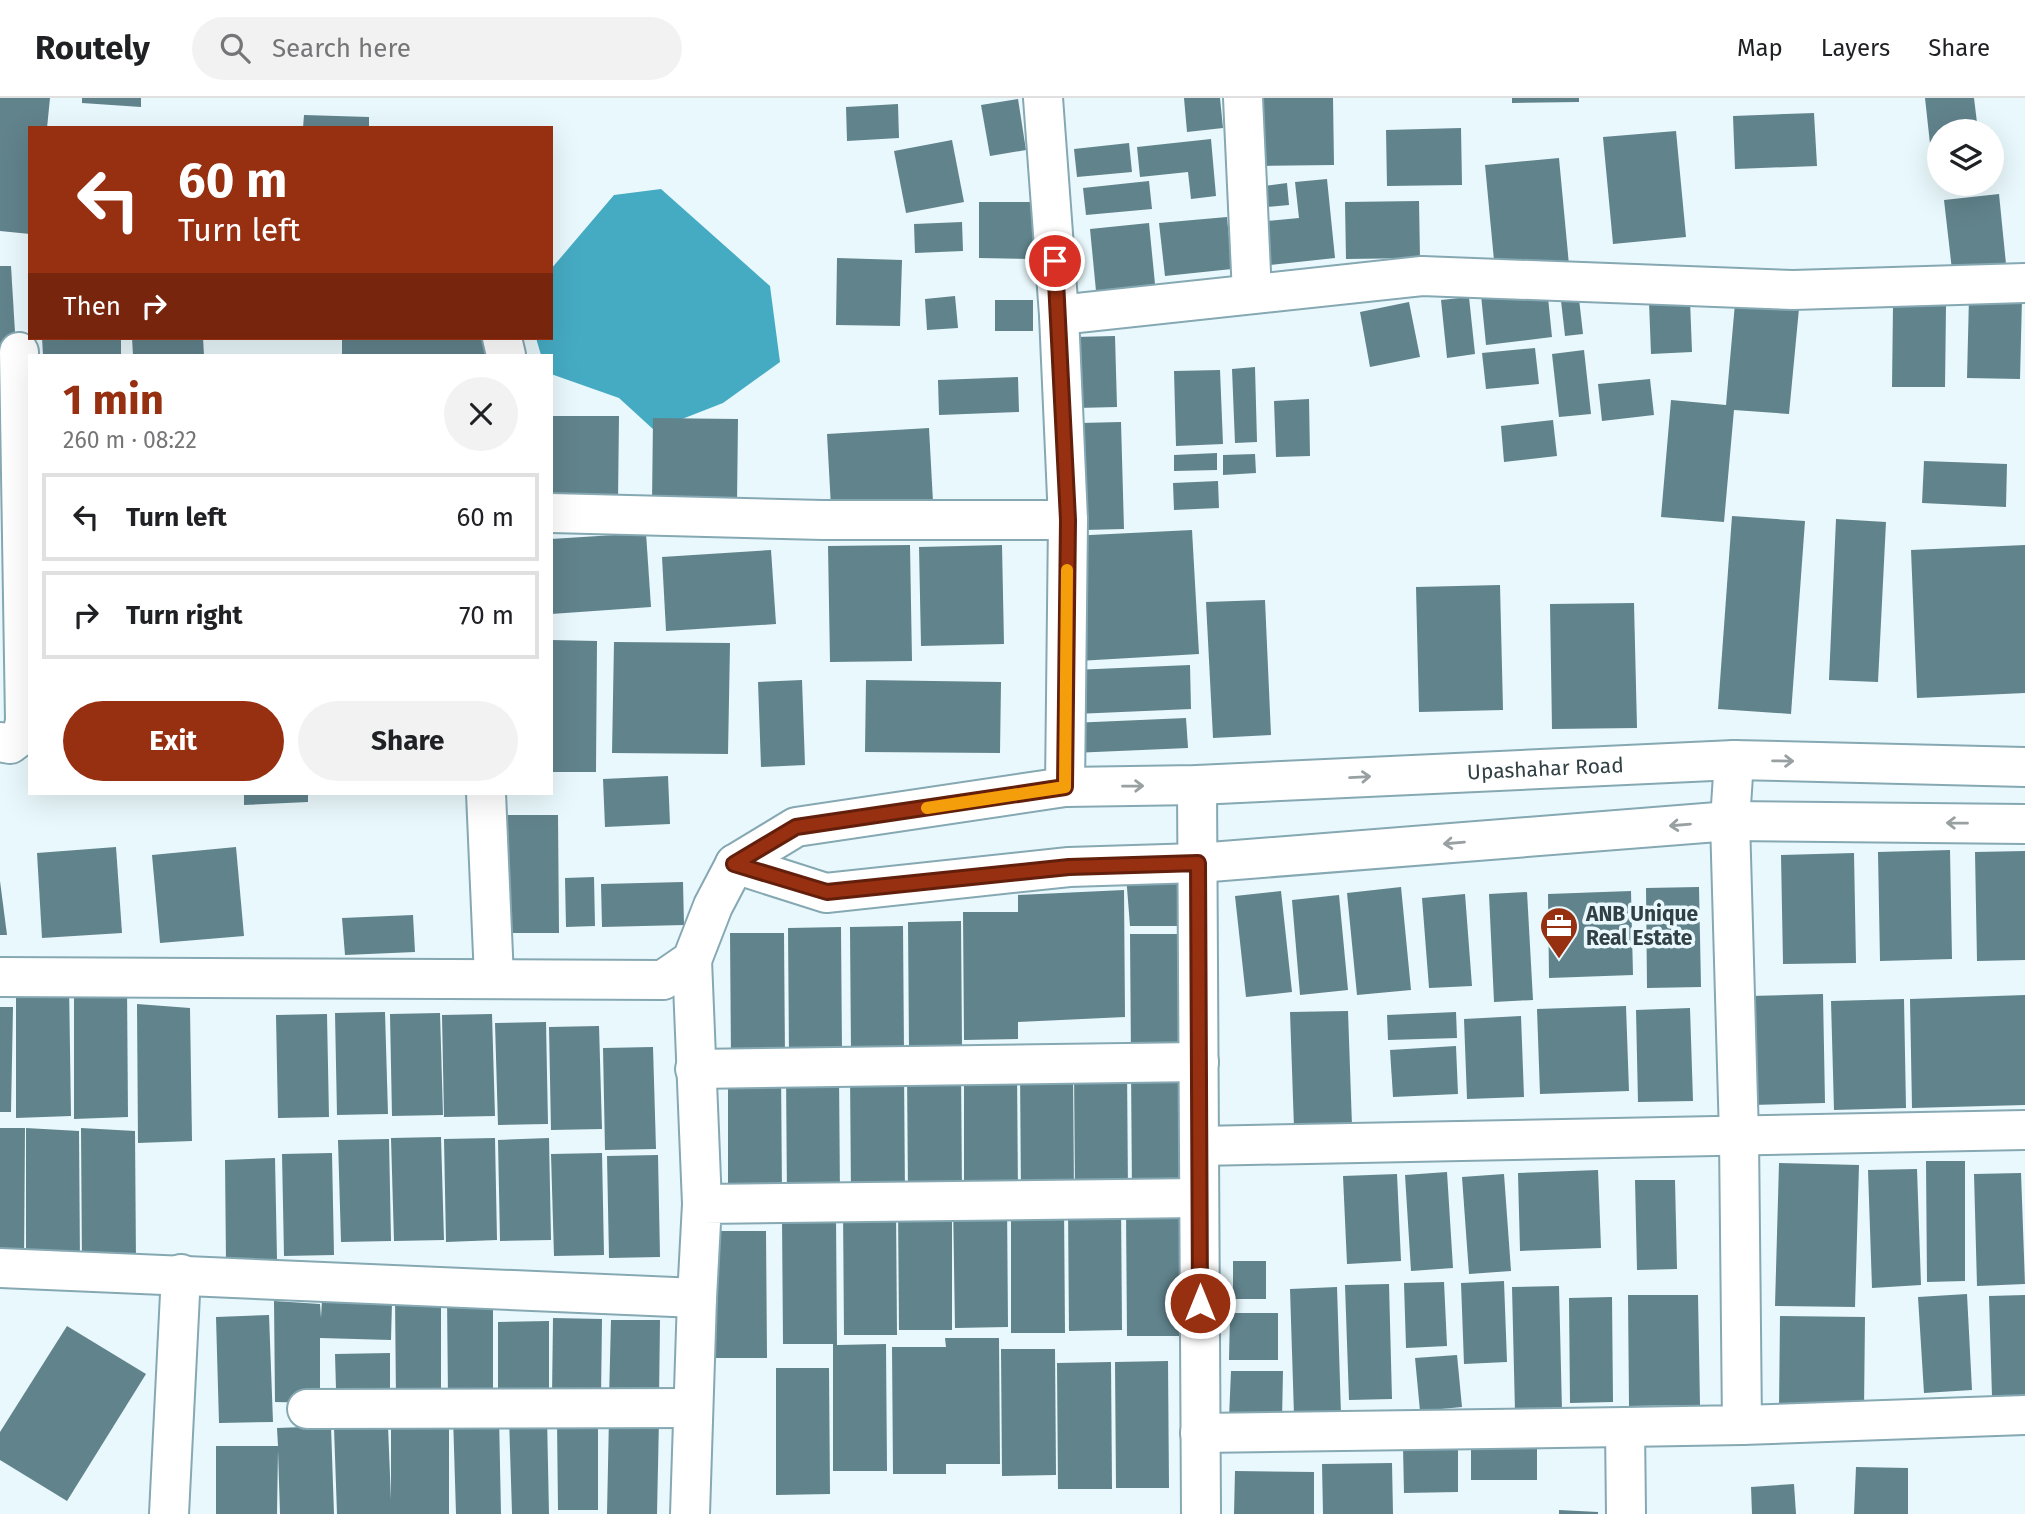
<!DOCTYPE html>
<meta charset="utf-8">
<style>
:root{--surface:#fff;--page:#f2f2f2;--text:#202124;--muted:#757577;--line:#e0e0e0;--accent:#972f11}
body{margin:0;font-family:"Fira Sans",sans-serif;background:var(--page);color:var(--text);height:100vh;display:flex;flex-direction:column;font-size:26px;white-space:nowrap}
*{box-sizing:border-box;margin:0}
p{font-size:23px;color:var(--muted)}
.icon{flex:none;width:38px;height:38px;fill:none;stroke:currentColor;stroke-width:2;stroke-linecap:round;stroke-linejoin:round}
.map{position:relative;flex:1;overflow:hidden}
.side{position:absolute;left:28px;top:256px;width:525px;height:441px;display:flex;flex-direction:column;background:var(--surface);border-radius:0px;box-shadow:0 7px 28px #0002}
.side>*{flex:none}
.hud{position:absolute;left:28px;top:28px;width:525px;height:214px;border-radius:0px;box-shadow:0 7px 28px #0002;background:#972f11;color:#fff;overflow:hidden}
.controls{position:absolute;left:1927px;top:21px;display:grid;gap:14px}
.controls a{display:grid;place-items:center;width:77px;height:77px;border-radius:50%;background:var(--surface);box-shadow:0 7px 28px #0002;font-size:35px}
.pin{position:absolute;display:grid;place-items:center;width:60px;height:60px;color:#fff;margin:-30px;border:4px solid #fff;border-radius:50%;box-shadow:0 2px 7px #0007}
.me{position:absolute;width:77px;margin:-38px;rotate:0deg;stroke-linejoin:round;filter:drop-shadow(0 0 5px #0008)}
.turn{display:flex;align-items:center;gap:24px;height:147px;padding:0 35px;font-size:32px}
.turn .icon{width:91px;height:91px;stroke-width:2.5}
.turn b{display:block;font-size:49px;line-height:60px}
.then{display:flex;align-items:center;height:66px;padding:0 35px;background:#0003;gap:14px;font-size:26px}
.round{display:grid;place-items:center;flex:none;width:74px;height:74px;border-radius:37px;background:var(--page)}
.overview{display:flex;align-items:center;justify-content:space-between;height:119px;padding:0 35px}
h1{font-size:42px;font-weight:700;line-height:52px;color:var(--accent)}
.action{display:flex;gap:14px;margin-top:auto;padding:14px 35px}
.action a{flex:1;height:80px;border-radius:42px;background:var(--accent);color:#fff;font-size:28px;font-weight:700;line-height:80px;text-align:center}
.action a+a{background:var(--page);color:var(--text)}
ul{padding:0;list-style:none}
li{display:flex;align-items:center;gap:21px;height:88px;margin:0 14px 10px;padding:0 21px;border:4px solid var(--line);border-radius:0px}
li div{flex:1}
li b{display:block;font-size:26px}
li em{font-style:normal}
header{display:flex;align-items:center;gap:42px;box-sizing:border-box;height:98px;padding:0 35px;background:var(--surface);border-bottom:2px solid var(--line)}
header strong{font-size:33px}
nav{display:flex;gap:38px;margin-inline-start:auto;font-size:24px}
.search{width:490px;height:63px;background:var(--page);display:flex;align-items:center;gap:18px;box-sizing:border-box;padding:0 24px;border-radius:38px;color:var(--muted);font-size:26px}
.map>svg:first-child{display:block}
</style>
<header>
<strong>Routely</strong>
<div class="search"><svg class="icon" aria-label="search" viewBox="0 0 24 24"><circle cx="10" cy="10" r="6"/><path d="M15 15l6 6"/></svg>Search here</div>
<nav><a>Map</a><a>Layers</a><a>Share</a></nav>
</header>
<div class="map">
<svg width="2025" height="1416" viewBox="0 0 2025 1416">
<rect width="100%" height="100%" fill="#e9f8fc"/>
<polygon fill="#45abc3" points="661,91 770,188 780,264 723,305 654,332 619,300 551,276 551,257 541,257 536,240 551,240 551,171 614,97"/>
<g fill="#61838c">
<polygon points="0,0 50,0 47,30 30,30 30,136 0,133"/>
<polygon points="82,0 141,0 141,9 82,5"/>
<polygon points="1184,0 1220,0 1223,30 1187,34"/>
<polygon points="1258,0 1333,0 1334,67 1259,68"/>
<polygon points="1512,0 1579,0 1579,4 1512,5"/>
<polygon points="1925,0 1974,0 1978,33 1939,33 1939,63 1932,64"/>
<polygon points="1018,1 1026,52 990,58 981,7"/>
<polygon points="898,6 899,40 847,43 846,9"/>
<polygon points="1814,15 1817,68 1735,71 1733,18"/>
<polygon points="304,17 369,19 369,30 303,30"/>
<polygon points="1461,30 1462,87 1387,88 1386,32"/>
<polygon points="1676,33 1686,139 1613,146 1603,39"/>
<polygon points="1211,41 1216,98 1191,101 1188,74 1140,79 1137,49"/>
<polygon points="952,42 964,104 906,115 894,53"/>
<polygon points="1129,45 1132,74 1077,79 1074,51"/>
<polygon points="1559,60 1569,167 1495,173 1485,67"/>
<polygon points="1327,81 1335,160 1270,167 1266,123 1299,120 1295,84"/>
<polygon points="1149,83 1152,111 1086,117 1083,90"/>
<polygon points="1287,85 1289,107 1257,110 1255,89"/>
<polygon points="1999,96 2006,166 1952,172 1944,102"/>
<polygon points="1419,103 1420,160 1346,161 1345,104"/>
<polygon points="979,104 1034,104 1034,161 979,160"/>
<polygon points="1227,119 1232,171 1165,178 1159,125"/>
<polygon points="962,124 963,153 915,155 914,126"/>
<polygon points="1149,125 1155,186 1096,193 1090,131"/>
<polygon points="837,160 902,162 900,228 836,227"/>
<polygon points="0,168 11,168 16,251 0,252"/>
<polygon points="1547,190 1552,239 1486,247 1481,197"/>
<polygon points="1578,192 1583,236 1565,238 1560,194"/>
<polygon points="1736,194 1800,200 1789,316 1734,312 1724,424 1661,419 1671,302 1726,307"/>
<polygon points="955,198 958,230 927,232 925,201"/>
<polygon points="1469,199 1475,256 1447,260 1441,202"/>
<polygon points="1969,199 2022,200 2020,281 1967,280"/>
<rect x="995" y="202" width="38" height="31"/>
<polygon points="1690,202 1692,254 1651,256 1649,204"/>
<polygon points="1409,204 1420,259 1370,269 1360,214"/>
<polygon points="1893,207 1946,208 1945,289 1892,289"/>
<polygon points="1115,238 1117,309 1077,310 1075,239"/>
<polygon points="42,240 121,240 121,257 43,257"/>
<polygon points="132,240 203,240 204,257 133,257"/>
<polygon points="342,240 489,240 488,257 342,257"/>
<polygon points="1535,250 1539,286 1486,291 1482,255"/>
<polygon points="1584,252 1591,316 1559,319 1552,256"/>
<polygon points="1255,269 1257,344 1235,345 1232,271"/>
<polygon points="1220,272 1223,346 1176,348 1174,273"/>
<polygon points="1018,279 1019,314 939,317 938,282"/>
<polygon points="1650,281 1654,317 1602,323 1598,286"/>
<polygon points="1309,301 1310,358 1276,359 1274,303"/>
<polygon points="551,318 619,318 618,403 551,402"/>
<polygon points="653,320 738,321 737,406 652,405"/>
<polygon points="1553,322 1557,358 1504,364 1501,328"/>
<polygon points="1121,324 1124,431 1084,432 1080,325"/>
<polygon points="929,330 933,404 831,409 827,336"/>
<polygon points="1217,355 1217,372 1174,373 1174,357"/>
<polygon points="1255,356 1256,375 1223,377 1223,357"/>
<polygon points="1924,363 2007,366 2006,409 1922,405"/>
<polygon points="1218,383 1219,410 1174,412 1173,385"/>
<polygon points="1732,418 1805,423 1791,616 1718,611"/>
<polygon points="1836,421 1886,424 1878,584 1829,582"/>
<polygon points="1192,432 1199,556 1078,563 1070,438"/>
<polygon points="646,435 651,509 551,516 551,441"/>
<polygon points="910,447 912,563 830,564 828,448"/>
<polygon points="1002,447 1004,546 921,548 919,449"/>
<polygon points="2025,447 2025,595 1917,600 1911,452"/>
<polygon points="771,452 776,526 666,533 662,459"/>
<polygon points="1500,487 1503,612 1419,614 1416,489"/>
<polygon points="1265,502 1271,637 1213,640 1206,504"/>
<polygon points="1634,505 1637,630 1552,631 1550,506"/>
<polygon points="551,542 597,543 596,674 551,674"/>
<polygon points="614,544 730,545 728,656 612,655"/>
<polygon points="1190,567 1191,611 1075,616 1073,572"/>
<polygon points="802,582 805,667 761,669 758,584"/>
<polygon points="866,582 1001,584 1000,655 865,654"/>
<polygon points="1186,620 1188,650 1072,655 1071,625"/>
<polygon points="668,678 670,726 605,729 603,681"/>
<polygon points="244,695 308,695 308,704 244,707"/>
<polygon points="502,717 558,717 559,835 502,835"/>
<polygon points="116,749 122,835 42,840 37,755"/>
<polygon points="236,749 244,838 160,845 152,757"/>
<polygon points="1950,752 1952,861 1880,863 1878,754"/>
<polygon points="2025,753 2025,862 1977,863 1975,754"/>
<polygon points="1854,755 1856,865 1783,866 1781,757"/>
<polygon points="1178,769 1180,828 1130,828 1126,777"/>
<polygon points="594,779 595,828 566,829 565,780"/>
<polygon points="0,783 7,837 0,837"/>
<polygon points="683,784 684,827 602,829 601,786"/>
<polygon points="1401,789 1411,892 1357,897 1347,795"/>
<polygon points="1699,789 1701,889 1647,890 1646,790"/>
<polygon points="1124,792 1125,919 1018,924 1018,941 964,942 963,814 1018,814 1018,797"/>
<polygon points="1281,793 1292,894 1246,899 1235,798"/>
<polygon points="1631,793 1633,877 1549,880 1548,796"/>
<polygon points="1527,794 1533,902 1494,904 1489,796"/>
<polygon points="1465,796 1472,888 1429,890 1422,800"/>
<polygon points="1339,797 1348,892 1300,897 1292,802"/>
<polygon points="413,817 415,854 345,857 342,820"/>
<polygon points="961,823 962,950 909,951 908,824"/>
<polygon points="903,828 904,956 851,956 850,829"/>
<polygon points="841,829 842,956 789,957 788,830"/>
<polygon points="730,835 784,835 785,961 731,962"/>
<polygon points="1130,836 1184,836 1184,962 1131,963"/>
<polygon points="16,882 69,885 71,1018 16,1020"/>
<polygon points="74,883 127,886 128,1019 74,1021"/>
<polygon points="1823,896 1825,1005 1752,1007 1750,898"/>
<polygon points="2025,897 2025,1007 1912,1010 1910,901"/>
<polygon points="1904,901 1906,1010 1834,1012 1831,903"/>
<polygon points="137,906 190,910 192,1043 138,1045"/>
<polygon points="1626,908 1629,993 1540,996 1537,911"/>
<polygon points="0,909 13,909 11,1014 0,1014"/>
<polygon points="1690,910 1693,1003 1638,1004 1636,912"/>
<polygon points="1348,913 1352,1028 1294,1030 1290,914"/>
<polygon points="385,914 388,1016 337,1017 335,915"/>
<polygon points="1456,914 1457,940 1388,942 1387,917"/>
<polygon points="440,915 443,1017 392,1018 390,916"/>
<polygon points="327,916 329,1019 278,1020 276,917"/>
<polygon points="492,916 495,1018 444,1019 442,917"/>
<polygon points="1521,918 1524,999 1467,1001 1464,921"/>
<polygon points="546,924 548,1026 498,1027 495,925"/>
<polygon points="599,928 602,1031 551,1032 549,929"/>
<polygon points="1456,948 1458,996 1393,999 1390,952"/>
<polygon points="653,949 656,1051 605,1052 603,950"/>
<polygon points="1127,968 1128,1095 1075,1095 1074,969"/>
<polygon points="1185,969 1186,1096 1132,1097 1131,970"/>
<polygon points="1073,970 1074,1097 1021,1097 1020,971"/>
<polygon points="907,971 961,971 962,1098 908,1099"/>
<polygon points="1017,971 1018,1098 964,1099 964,972"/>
<polygon points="781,972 782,1099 728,1100 728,973"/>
<polygon points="904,972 905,1099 851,1099 850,973"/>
<polygon points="786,974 839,974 840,1100 787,1101"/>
<polygon points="0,1030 25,1030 24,1165 0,1165"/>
<polygon points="26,1030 79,1033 80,1167 26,1168"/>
<polygon points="81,1030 135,1033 136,1166 82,1168"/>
<polygon points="441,1039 444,1142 394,1143 391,1040"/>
<polygon points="495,1040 497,1142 446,1144 444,1041"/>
<polygon points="549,1040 551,1142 500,1143 498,1042"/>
<polygon points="389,1041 391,1143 341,1144 338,1042"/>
<polygon points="332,1055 334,1157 284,1158 282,1056"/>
<polygon points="602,1055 604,1157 554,1158 551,1056"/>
<polygon points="658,1057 660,1159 609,1160 607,1058"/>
<polygon points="275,1060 277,1162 226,1164 225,1062"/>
<polygon points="1926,1063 1965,1063 1965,1183 1927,1184"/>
<polygon points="1779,1065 1859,1067 1855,1209 1775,1208"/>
<polygon points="1917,1071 1921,1187 1872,1190 1868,1072"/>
<polygon points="1598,1072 1601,1150 1520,1153 1518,1075"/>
<polygon points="1447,1074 1453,1170 1411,1173 1405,1077"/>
<polygon points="2021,1075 2025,1186 1977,1188 1974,1076"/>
<polygon points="1397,1076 1401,1163 1347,1166 1343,1078"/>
<polygon points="1504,1076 1511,1173 1469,1176 1462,1079"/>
<polygon points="1635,1082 1675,1082 1677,1171 1637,1172"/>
<polygon points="953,1103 1007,1103 1008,1229 955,1230"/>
<polygon points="952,1104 952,1232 899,1232 898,1105"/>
<polygon points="1121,1105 1122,1232 1069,1233 1068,1106"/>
<polygon points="1011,1108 1064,1108 1065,1235 1011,1235"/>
<polygon points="843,1110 896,1110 897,1237 844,1237"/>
<polygon points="1180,1110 1180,1238 1127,1238 1126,1111"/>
<polygon points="782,1119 836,1119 837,1247 886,1246 887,1373 833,1373 833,1246 783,1246"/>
<polygon points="713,1133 766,1133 767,1260 714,1260"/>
<rect x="1233" y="1163" width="33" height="38"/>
<polygon points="1504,1183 1507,1264 1464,1266 1461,1185"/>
<polygon points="1444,1184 1447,1248 1406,1250 1404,1185"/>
<polygon points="1389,1186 1392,1301 1349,1302 1345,1187"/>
<polygon points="1559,1188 1562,1313 1515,1314 1512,1189"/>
<polygon points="1337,1189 1341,1316 1294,1317 1290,1191"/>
<polygon points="1967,1196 1972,1292 1924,1295 1918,1199"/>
<polygon points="1628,1197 1698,1197 1700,1307 1629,1308"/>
<polygon points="2025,1197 2025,1297 1992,1299 1989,1198"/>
<polygon points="447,1198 493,1201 493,1300 448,1300"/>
<polygon points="1612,1199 1613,1304 1570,1305 1569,1200"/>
<polygon points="395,1200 441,1204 441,1303 396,1301"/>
<polygon points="322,1202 392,1204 391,1242 320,1240 320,1305 275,1304 274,1203 320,1206 321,1220"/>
<polygon points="1230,1215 1278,1215 1278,1262 1229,1262"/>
<polygon points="269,1217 273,1324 219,1325 216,1219"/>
<polygon points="1780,1218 1865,1219 1864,1311 1779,1311"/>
<polygon points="553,1220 602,1221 601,1300 552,1299"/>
<polygon points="611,1222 660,1222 659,1301 609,1301"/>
<polygon points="549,1223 549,1292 498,1292 498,1224"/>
<polygon points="67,1228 146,1276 67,1403 0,1362 0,1334"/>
<polygon points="945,1240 999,1240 1000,1366 946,1366 946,1376 893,1376 892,1249 946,1249"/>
<polygon points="1001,1251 1055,1251 1056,1377 1002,1378"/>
<polygon points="390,1255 390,1291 336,1291 335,1256"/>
<polygon points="1457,1257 1462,1309 1420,1313 1415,1260"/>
<polygon points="1168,1263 1169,1390 1116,1390 1115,1264"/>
<polygon points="1111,1264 1112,1391 1058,1391 1057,1265"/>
<polygon points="776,1270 829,1270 830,1396 776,1397"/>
<polygon points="1231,1273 1283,1273 1282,1322 1229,1320"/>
<polygon points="499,1317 501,1416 456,1416 453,1318"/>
<polygon points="449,1318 449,1416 337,1416 334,1330 388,1328 391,1402 391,1319"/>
<polygon points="547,1318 549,1416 512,1416 509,1320"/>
<polygon points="609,1319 659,1321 657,1416 607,1416"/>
<polygon points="598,1321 598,1412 558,1412 557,1322"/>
<polygon points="331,1328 334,1416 280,1416 278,1352 277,1416 216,1416 216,1348 278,1348 277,1330"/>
<rect x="1471" y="1344" width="66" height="38"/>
<polygon points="1458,1348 1458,1394 1404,1395 1403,1349"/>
<polygon points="1392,1365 1393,1416 1323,1416 1322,1366"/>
<polygon points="1856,1369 1908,1370 1908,1416 1854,1416"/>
<polygon points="1235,1373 1314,1374 1314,1416 1234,1416"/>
<polygon points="1794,1386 1796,1416 1752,1416 1751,1389"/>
<polygon points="1559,1412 1598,1414 1598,1416 1559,1416"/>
</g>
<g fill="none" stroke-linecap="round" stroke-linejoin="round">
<defs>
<g id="minor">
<polyline points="1243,0 1252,196"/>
<polyline points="1059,217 1422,178 1793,192 2025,185"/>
<polyline points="502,240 506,257"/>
<polyline points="551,415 823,422 1068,422"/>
<polyline points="0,644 10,646 22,637 25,623 19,254"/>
<polyline points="1197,687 1201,1416"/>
<polyline points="486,695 494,880"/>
<polyline points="692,862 702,1106"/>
<polyline points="0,879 663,882 692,862 713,808 735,766"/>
<polyline points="695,971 1199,964"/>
<polyline points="1199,1048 2025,1032"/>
<polyline points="0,1170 697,1200 702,1106 1199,1100"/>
<polyline points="307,1311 693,1310"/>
<polyline points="1742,1327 2025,1317"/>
<polyline points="1200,1335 1625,1329"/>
<polyline points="169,1416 181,1176"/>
<polyline points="690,1416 697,1200"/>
<polyline points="1626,1416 1625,1329 1742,1327 1739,1038 1730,723 1734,662"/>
</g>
<g id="tertiary">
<polyline points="1043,0 1059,217 1068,422 1065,689"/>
<path id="s1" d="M 735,766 L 796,729 L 1065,689 L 1197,687 L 1734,662 L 2025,669"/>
<polyline points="735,766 826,795 1069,769 1198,765 1730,723 2025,726"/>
</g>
</defs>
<use href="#minor" stroke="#85a8b2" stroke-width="42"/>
<use href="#tertiary" stroke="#85a8b2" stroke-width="42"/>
<use href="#minor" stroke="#fff" stroke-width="38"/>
<use href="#tertiary" stroke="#fff" stroke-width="38"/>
</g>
<defs><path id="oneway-shaft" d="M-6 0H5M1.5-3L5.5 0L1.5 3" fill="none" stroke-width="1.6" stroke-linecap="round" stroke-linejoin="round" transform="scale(1.75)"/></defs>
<g stroke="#98a0a2">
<use href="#oneway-shaft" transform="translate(1783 663) rotate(1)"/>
<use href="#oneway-shaft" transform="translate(1360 679) rotate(-3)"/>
<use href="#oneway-shaft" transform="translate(1133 688) rotate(-1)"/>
<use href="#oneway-shaft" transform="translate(1957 725) rotate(-179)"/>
<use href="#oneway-shaft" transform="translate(1680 727) rotate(175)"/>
<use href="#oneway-shaft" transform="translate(1454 745) rotate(175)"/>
</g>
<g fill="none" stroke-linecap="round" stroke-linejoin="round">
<defs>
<polyline id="route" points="1055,163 1068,422 1065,689 796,729 734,766 827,794 1069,769 1198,765 1200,1205"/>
</defs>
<use href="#route" stroke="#621f0b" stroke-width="18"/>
<use href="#route" stroke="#972f11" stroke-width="12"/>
<polyline stroke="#f59e0b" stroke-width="12" points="927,710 1065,689 1067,472"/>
</g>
<defs>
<symbol id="office-pin" viewBox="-11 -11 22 30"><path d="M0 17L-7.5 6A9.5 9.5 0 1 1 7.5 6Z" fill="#972f11" stroke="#e9f8fc"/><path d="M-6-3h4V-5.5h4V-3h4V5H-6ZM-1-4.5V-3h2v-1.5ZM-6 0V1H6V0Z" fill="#fff"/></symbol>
</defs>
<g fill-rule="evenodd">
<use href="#office-pin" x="1537" y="806" width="44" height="60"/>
</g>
<g text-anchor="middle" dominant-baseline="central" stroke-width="7" stroke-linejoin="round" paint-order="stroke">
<g font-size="21" fill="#314044" stroke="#e9f8fc">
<text stroke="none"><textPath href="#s1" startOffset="824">Upashahar Road</textPath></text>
</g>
<g font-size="21" font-weight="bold" fill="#314044" stroke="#e9f8fc" text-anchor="start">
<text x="1586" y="816">ANB Unique<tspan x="1586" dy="24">Real Estate</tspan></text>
</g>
</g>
</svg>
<div class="controls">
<a><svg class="icon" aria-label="layers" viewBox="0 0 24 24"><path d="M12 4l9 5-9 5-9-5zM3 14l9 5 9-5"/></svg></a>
</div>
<div class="pin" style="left:1055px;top:163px;background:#d93025"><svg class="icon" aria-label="arrive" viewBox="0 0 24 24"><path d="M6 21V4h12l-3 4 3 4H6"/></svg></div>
<svg class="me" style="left:1200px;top:1205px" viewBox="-20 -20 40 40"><circle r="17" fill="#972f11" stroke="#fff" stroke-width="3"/><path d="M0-11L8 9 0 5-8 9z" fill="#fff"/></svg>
<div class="hud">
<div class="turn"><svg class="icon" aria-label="left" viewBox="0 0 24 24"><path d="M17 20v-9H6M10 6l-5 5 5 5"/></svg><div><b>60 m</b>Turn left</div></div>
<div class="then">Then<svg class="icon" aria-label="right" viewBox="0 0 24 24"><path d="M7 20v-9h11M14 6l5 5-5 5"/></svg></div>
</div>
<section class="side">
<div class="overview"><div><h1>1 min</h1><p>260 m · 08:22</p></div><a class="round"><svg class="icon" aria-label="close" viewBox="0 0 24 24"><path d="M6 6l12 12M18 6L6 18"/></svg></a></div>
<ul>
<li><svg class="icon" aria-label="left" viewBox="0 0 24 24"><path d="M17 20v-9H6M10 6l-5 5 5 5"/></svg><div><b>Turn left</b></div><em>60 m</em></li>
<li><svg class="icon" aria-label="right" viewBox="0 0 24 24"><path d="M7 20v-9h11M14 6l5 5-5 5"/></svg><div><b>Turn right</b></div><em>70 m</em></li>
</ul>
<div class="action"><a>Exit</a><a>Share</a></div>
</section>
</div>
